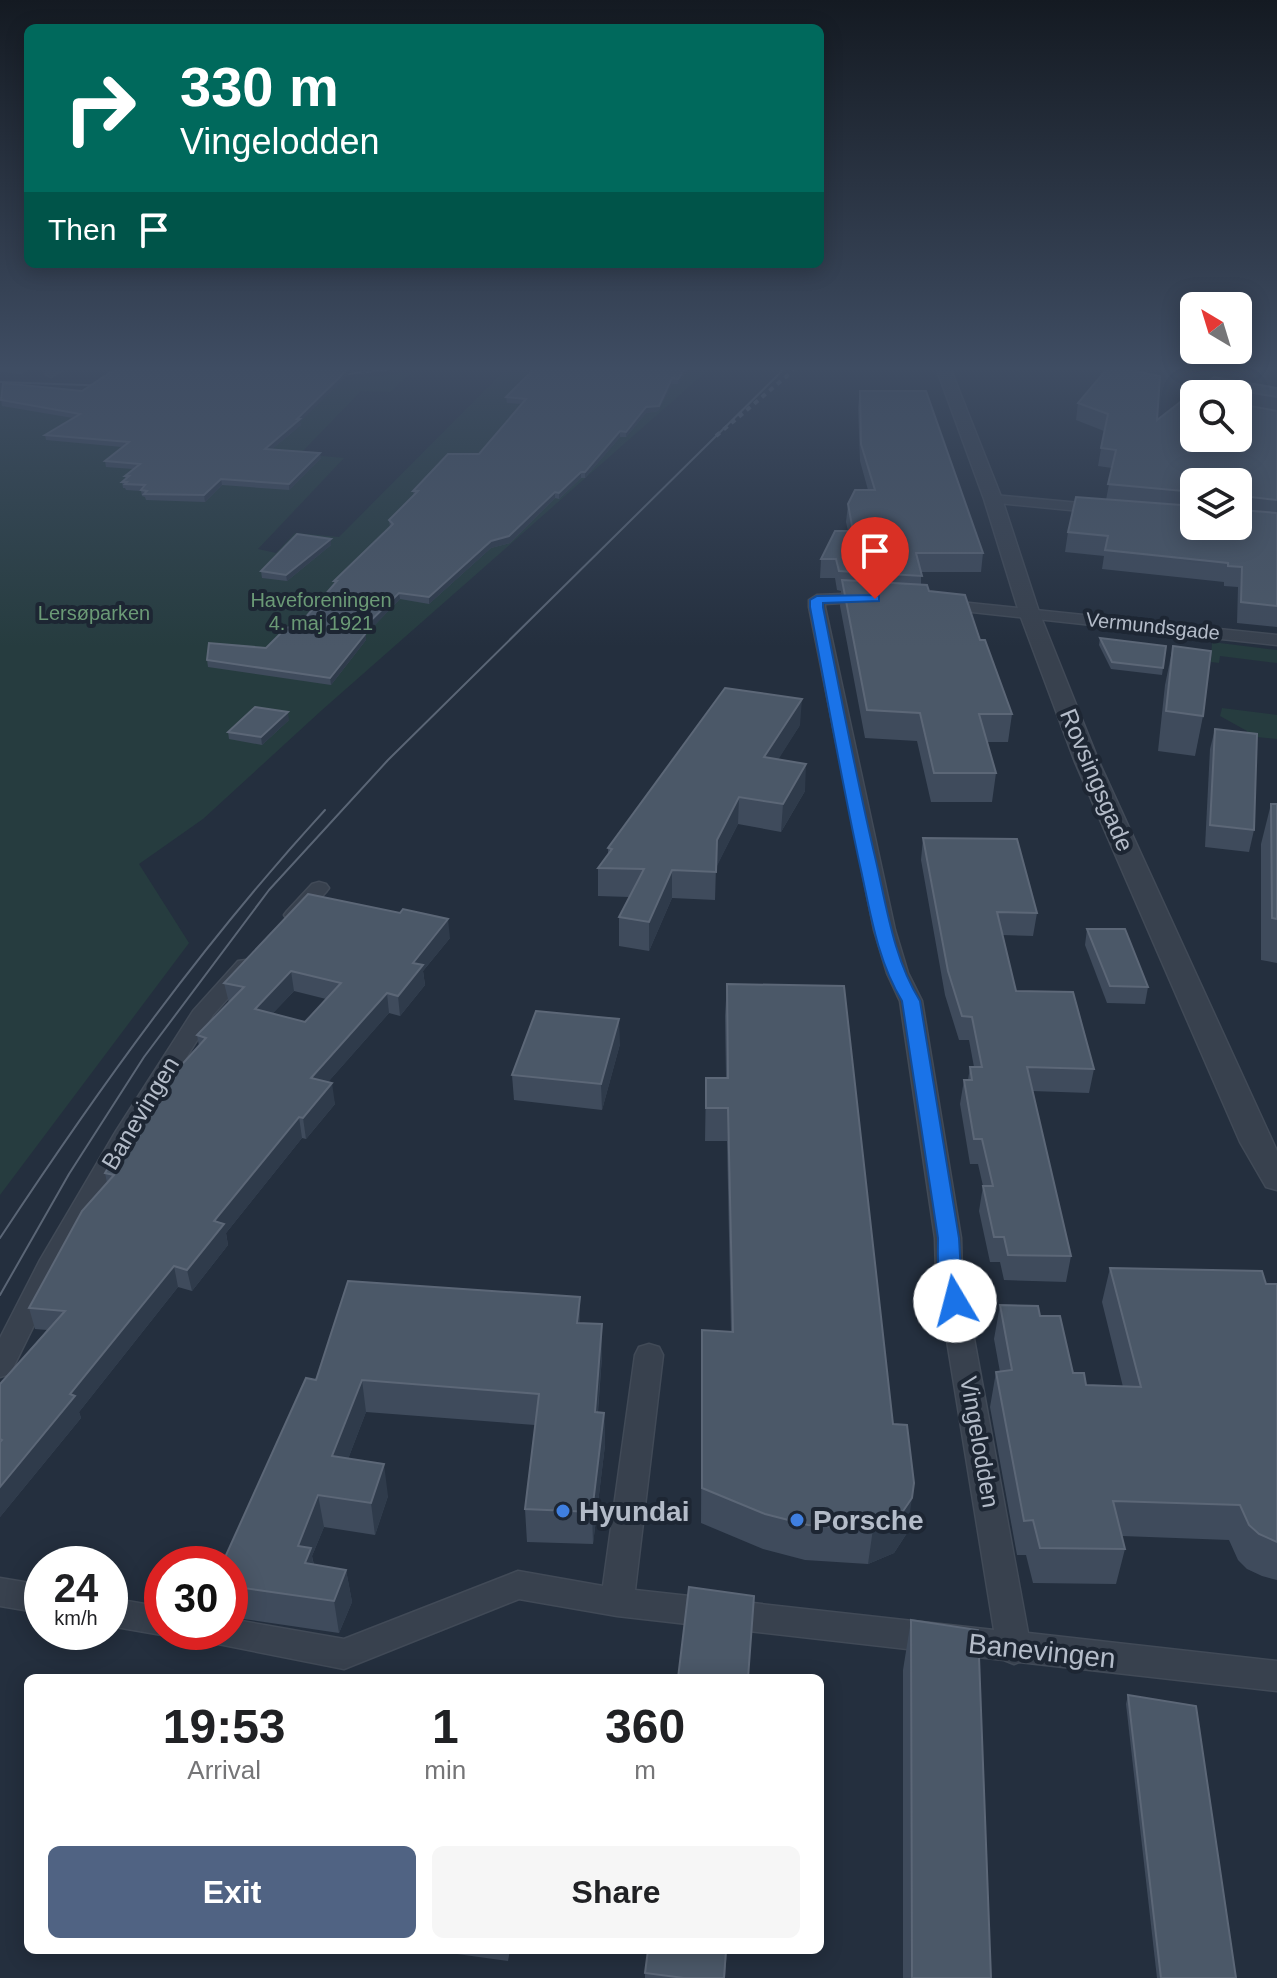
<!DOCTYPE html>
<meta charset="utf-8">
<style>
:root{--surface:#fff;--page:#f6f6f6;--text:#202124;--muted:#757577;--accent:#506383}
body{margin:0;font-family:Arial,sans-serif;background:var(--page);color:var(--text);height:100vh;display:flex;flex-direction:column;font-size:30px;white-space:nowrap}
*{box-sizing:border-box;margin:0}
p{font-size:26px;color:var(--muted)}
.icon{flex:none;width:44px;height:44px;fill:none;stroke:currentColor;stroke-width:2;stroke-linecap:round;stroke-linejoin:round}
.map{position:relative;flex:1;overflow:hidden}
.sheet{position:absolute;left:24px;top:1674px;width:800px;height:280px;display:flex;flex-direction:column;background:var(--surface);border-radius:12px;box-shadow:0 4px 20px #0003}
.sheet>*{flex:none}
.banner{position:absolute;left:24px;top:24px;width:800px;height:244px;border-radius:12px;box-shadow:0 4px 20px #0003;background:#00695c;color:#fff;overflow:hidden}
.needle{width:52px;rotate:322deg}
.fabs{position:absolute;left:1180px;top:292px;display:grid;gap:16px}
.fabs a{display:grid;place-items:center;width:72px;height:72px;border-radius:12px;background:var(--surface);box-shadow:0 4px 20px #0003;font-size:40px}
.speed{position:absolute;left:24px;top:1546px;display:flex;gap:16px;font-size:40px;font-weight:700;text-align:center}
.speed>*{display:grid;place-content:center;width:104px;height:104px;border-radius:50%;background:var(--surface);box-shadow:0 4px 20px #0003;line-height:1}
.speed small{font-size:20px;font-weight:400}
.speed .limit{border:12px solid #d22;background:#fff;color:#111}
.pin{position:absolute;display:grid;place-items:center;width:68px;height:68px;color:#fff;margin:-82px -34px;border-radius:50% 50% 50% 0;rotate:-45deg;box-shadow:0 0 8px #0007}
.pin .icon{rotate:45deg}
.me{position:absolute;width:88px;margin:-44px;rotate:352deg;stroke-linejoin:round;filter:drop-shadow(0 0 6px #0008)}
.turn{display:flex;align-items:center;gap:28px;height:168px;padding:0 24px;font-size:36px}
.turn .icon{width:104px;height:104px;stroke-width:2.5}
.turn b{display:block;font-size:56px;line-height:68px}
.then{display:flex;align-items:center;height:76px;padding:0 24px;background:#0003;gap:16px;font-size:30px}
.eta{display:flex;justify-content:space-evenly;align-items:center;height:136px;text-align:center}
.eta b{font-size:48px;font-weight:600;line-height:56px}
.button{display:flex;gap:16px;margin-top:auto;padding:16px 24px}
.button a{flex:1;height:92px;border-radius:12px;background:var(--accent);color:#fff;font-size:32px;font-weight:600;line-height:92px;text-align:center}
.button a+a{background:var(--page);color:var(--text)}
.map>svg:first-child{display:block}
</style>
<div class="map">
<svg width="1277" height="1978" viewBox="0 0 1277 1978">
<rect width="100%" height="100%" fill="#242f3e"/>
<g fill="#263c3f">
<polygon points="505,370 708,370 322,710 203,819 139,864 189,943 0,1195 0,387 84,391 316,383 412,372 390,392 361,391 300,454 344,458 258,549 276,553 295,533 339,537"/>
<polygon points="1212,642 1277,650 1277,663 1220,656 1219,663 1211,662"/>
<polygon points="1222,708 1277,715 1277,739 1247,736 1247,731 1220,716"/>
</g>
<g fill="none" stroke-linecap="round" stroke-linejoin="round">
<defs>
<g id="minor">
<polygon points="49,370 62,370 51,377 45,374"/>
<polygon points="993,495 1101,505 1108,509 1101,513 988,502 988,496"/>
<polygon points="870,593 878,598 875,601 825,604 825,607 895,930 908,973 922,1001 961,1238 962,1273 1028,1633 1277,1661 1277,1691 1019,1662 1014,1664 1004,1660 617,1616 519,1599 344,1669 208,1642 203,1632 230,1632 230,1619 344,1639 518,1571 603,1586 635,1355 639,1347 649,1344 659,1347 663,1355 635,1590 994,1630 936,1273 935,1238 900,1001 887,973 874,930 809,607 809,600 817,595"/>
<polygon points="940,600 1277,635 1277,645 935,608 935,602"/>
<polygon points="319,882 326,884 329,888 326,892 301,919 287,919 284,915 287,911 312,884"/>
<polygon points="246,960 257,966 213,1015 140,1131 66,1260 10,1374 0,1377 0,1338 40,1260 116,1131 193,1011 238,961"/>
<polygon points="0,1578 42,1585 42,1613 0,1606"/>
<polygon points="110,1598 162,1607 162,1632 171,1632 162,1635 110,1626"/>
</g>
<polygon id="tertiary" points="937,370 951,370 1002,499 1039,612 1099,762 1277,1151 1277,1190 1266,1187 1240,1142 1075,762 1019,612 984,499"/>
</defs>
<use href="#minor" stroke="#414a57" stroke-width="3"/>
<use href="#tertiary" stroke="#414a57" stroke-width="3"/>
<use href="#minor" fill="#38414e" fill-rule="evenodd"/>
<use href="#tertiary" fill="#38414e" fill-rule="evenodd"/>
<g stroke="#5a6575" stroke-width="2">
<polyline points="328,376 386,370"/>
<polyline points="0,382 112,386"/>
<path d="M 0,1238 C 99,1088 203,943 325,810"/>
<polyline points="0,1295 69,1174 144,1057 269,890 388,760 783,370"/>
</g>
<polyline stroke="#5a6575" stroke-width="4" stroke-dasharray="5 5" stroke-linecap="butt" points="716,436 794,370"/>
</g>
<g fill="#3f4b5c" fill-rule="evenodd">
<polygon points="0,370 27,370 22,374 0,372"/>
<polygon points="688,370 678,384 672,384 658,411 646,413 626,437 620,437 585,478 581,478 559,499 555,498 510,543 491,548 429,604 400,599 366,634 366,640 331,685 208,667 207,660 266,648 299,625 335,584 334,581 390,527 389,520 414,496 413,491 479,454 522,404 507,403 506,397"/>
<path d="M 1277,388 L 1277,627 L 1237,623 L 1238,587 L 1224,586 L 1224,582 L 1102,569 L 1104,556 L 1065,552 L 1068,532 L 1106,500 L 1112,468 L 1098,466 L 1104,431 L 1076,420 L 1078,403 L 1157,420 L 1194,438 L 1199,394 ZM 1194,482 L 1238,526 L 1194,526 Z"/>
<polygon points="860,391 983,553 981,572 921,572 921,585 980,640 1012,714 1008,742 987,742 996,773 992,802 931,802 917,741 865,738 840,606 841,591 837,590 835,578 820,578 821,559 848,531 846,522 848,504 868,490 860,461 858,407"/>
<polygon points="1,400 300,422 301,425 272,449 321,458 289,490 222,485 205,502 146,500 145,497 142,496 141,491 126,490 125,488 123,488 122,482 125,479 125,476 133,469 106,467 105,461 122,447 46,440 45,435 73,418 2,406"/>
<polygon points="331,539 331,545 287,581 262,578 261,571"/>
<polygon points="1100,638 1163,668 1162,675 1111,669 1099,645"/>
<polygon points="1173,646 1203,716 1195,756 1158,751 1165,685"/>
<polygon points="289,720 262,745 229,739 228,732"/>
<polygon points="800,725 778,759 805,791 781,832 738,824 716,867 715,900 672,898 649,951 619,946 619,917 629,897 598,896 598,868 608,854 608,848"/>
<polygon points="1215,729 1254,830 1249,852 1205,847 1210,749"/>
<polygon points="1271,804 1277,804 1277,963 1261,960 1261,844"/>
<polygon points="923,838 1037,913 1033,936 1002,935 1016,991 1094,1069 1089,1093 1032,1091 1071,1256 1066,1282 1004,1280 1000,1262 990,1262 979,1211 983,1186 978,1164 970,1164 960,1104 964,1080 968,1080 970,1067 974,1067 969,1040 959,1040 945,995 921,860"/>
<polygon points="1087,929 1148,987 1145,1004 1107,1003 1085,945"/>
<path d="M 450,938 L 423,971 L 425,985 L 400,1016 L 389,1013 L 328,1082 L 335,1104 L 306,1139 L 302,1138 L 226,1233 L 228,1245 L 192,1291 L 178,1287 L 79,1412 L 81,1418 L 0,1517 L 0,1384 L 47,1330 L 35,1329 L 29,1308 L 107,1183 L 105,1173 L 199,1046 L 197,1035 L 229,1003 L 224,983 ZM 294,991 L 326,999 L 305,1022 L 273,1013 Z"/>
<polygon points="727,984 893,1424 907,1533 894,1553 868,1564 805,1560 763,1549 701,1523 702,1330 731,1332 727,1141 705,1141 706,1078 726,1078 725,1016"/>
<polygon points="620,1044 602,1110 514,1100 512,1075"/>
<polygon points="1110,1268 1277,1284 1277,1580 1262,1576 1247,1569 1238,1560 1229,1540 1122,1536 1125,1549 1116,1584 1033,1583 1026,1555 1017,1555 990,1407 996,1372 1000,1372 994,1339 1000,1305 1040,1316 1073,1373 1086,1385 1123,1387 1102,1302"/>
<polygon points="580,1323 602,1356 598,1412 604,1413 605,1445 593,1544 527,1542 525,1509 535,1425 366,1412 348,1459 388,1496 375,1535 324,1527 312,1556 314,1565 346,1570 352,1602 339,1633 230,1617 230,1564 316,1380"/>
<polygon points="911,1620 991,1978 903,1978 903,1670"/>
<polygon points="1128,1695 1236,1978 1157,1978 1126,1704"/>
<polygon points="428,1950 510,1950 508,1961"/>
<polygon points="727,1950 725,1978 645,1978 645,1973"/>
</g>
<g fill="#2f3b4b">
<polygon points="347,370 353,370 300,422 301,425 266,454 265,449"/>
<polygon points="361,370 369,370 362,376"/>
<polygon points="684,370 688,370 678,384 678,379"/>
<polygon points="672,378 672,384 658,411 646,413 626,437 626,432"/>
<polygon points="620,431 620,437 585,478 585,472"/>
<polygon points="320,453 321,458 289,490 289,484"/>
<polygon points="581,472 581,478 559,499 559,493"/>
<polygon points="221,479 222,485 205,502 204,495"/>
<polygon points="555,492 555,498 510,543 491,548 429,604 429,597 491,541"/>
<polygon points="331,539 331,545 287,581 286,575"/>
<polygon points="399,593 400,599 366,634 366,640 331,685 330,678 359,632"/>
<polygon points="802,699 800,725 763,784 764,757"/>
<polygon points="288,712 289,720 262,745 261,737"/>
<polygon points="806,764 805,791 781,832 783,804"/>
<polygon points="739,797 738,824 716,868 717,840"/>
<polygon points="672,870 672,898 649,951 649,922"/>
<polygon points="448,919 450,938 423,971 425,985 400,1016 398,996 413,963"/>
<polygon points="291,971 294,991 258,1029 255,1009"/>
<polygon points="387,993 389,1013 314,1098 311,1078"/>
<polygon points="619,1019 620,1044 602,1110 601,1084"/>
<polygon points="332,1083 335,1104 306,1139 303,1118"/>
<polygon points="299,1117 302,1138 226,1233 228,1245 192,1291 187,1270 214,1221"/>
<polygon points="174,1266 178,1287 79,1412 81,1418 0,1517 0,1487 70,1394"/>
<polygon points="580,1297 580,1329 577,1323"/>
<polygon points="602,1324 602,1356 595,1444 595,1412"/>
<polygon points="362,1380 366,1412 337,1488 332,1456"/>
<polygon points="604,1413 605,1445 593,1544 592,1512"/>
<polygon points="384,1464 388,1496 375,1535 371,1503"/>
<polygon points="318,1495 324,1527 312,1556 316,1580 310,1596 298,1546"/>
<polygon points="912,1498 907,1533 894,1553 868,1564 873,1529"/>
<polygon points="346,1570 352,1602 339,1633 334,1601"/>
</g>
<g fill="#4b5868" stroke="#5c6777" stroke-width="2" fill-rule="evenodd">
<polygon points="114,370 347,370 297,419 300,419 265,449 320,453 289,484 221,479 204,495 144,494 147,491 141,490 145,485 125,484 127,482 122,482 129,476 125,476 140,464 105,461 129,442 45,435 80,414 1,400 3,383 82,391"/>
<polygon points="533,370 684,370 678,379 672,378 659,406 646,407 626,432 620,431 585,472 581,472 559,493 555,492 509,536 491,541 429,597 399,593 359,632 366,633 330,678 207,660 209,643 266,648 286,628 299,625 337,581 334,581 393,524 389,520 418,491 413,491 448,454 479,454 526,399 506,397"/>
<polygon points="1106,370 1129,370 1160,376 1157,420 1188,396 1194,397 1194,438 1238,438 1238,394 1199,394 1200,387 1214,377 1277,388 1277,397 1242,391 1238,394 1239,404 1277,411 1277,500 1242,496 1239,499 1241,510 1277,513 1277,606 1241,602 1242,567 1228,566 1228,563 1105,550 1108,536 1068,532 1076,497 1194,506 1194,526 1238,526 1238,482 1194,482 1194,492 1108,484 1116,450 1101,448 1108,414 1078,403"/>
<polygon points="860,391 926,391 983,553 916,553 922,576 839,571 836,559 821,559 835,531 853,531 848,504 855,490 875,490 861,444"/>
<polygon points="297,534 331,539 286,575 261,571"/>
<polygon points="842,580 927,585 929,591 965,595 980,640 985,640 1012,714 979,714 996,773 934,773 920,713 867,710"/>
<polygon points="1100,638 1166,646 1163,668 1112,662"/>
<polygon points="1173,646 1211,651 1203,716 1166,711"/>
<polygon points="725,688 802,699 764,757 806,764 783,804 739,797 717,840 716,872 672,870 649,922 619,917 644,869 598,868 612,849 608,848"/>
<polygon points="255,707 288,712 261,737 228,732"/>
<polygon points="1215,729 1257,734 1254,830 1210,825"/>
<polygon points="1271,804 1277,804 1277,919 1272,918"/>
<polygon points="923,838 1017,839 1037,913 997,912 1016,991 1073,992 1094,1069 1027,1067 1071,1256 1008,1255 1004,1237 994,1237 983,1186 993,1186 982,1139 974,1139 964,1080 972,1080 970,1067 982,1067 972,1017 962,1016 948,971"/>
<path d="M 308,894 L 400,913 L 403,909 L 448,919 L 413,963 L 423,965 L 398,996 L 387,993 L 311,1078 L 332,1083 L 303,1118 L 299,1117 L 214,1221 L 224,1224 L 187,1270 L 174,1266 L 70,1394 L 75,1396 L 0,1487 L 0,1442 L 2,1440 L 0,1439 L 0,1384 L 65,1311 L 29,1308 L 82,1211 L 114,1175 L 105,1173 L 145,1105 L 206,1038 L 197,1035 L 244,987 L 224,983 ZM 291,971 L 341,983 L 305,1022 L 255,1009 Z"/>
<polygon points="1087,929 1125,929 1148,987 1110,986"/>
<polygon points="727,984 844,986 893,1424 907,1425 914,1483 912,1498 899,1517 873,1529 808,1525 765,1514 702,1488 702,1330 733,1332 728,1108 706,1108 706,1078 728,1078"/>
<polygon points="536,1011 619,1019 601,1084 512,1075"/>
<polygon points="1110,1268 1262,1271 1266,1284 1277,1284 1277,1542 1259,1534 1249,1525 1240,1505 1113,1501 1125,1549 1040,1548 1033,1520 1024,1521 996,1372 1012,1370 1000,1305 1038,1306 1040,1316 1060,1316 1073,1373 1084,1373 1086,1385 1141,1387"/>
<polygon points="348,1281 580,1297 577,1323 602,1324 595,1412 604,1413 592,1512 525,1509 539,1394 362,1380 332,1456 384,1464 371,1503 318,1495 298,1546 311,1548 305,1563 346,1570 334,1601 230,1586 230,1564 222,1564 306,1378 316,1380"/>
<polygon points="689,1587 754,1596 748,1678 678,1678"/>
<polygon points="911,1620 978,1630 991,1978 912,1978"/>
<polygon points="1128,1695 1196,1706 1236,1978 1161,1978"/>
<polygon points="648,1950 726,1950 724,1978 684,1978 645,1973"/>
</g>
<linearGradient id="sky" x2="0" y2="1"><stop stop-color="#141a22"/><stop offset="0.57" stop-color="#3f4d63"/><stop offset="1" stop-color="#3f4d63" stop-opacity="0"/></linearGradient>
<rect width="1277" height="647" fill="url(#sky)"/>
<path fill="#1a73e8" stroke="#114b97" stroke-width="2" d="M 875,595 L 879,596 L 879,601 L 823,603 L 823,607 C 840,692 856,777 876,861 C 887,909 894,959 920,1001 L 959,1238 L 961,1273 L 966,1301 L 963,1307 L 955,1310 L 947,1307 C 936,1287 938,1260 938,1238 L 902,1001 C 876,958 870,909 859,861 C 841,777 826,692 810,607 L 810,600 L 817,596 Z"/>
<g fill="#3f7fe0" stroke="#1d2633" stroke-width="3">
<circle cx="563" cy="1511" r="8"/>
<circle cx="797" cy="1520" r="8"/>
</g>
<g text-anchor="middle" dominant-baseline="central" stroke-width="8" stroke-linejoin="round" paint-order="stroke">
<g font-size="20" fill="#6b9a76" stroke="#1d2633">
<text x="321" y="600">Haveforeningen<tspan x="321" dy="23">4. maj 1921</tspan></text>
<text x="94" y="613">Lersøparken</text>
</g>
<g font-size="20" fill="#b4bcc9" stroke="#1d2633">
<text transform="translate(1153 626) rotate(6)">Vermundsgade</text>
</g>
<g font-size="24" fill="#b4bcc9" stroke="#1d2633">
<text transform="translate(1097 780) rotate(67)">Rovsingsgade</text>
<text transform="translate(140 1113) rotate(-59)">Banevingen</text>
<text transform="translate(980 1442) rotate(80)">Vingelodden</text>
</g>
<g font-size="28" font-weight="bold" fill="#b4bcc9" stroke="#1d2633" text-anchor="start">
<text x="579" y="1511">Hyundai</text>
<text x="813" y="1520">Porsche</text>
</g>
<g font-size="28" fill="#b4bcc9" stroke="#1d2633">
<text transform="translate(1042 1651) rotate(6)">Banevingen</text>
</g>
</g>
</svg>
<div class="fabs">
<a><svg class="needle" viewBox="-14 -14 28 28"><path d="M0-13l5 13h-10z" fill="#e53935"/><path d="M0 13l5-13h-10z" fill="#757577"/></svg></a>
<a><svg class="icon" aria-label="search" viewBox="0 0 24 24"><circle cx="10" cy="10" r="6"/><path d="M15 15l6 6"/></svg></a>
<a><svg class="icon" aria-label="layers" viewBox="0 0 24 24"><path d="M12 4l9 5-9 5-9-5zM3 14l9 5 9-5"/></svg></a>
</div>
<div class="speed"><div>24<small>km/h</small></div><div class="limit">30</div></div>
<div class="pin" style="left:875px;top:599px;background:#d93025"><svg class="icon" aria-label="arrive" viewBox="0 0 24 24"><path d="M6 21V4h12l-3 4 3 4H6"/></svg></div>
<svg class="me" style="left:955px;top:1301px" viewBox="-20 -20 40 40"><circle r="19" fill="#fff"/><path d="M0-13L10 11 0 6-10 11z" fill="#1a73e8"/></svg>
<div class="banner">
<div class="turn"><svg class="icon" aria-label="right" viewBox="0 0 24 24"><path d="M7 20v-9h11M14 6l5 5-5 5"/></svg><div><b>330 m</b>Vingelodden</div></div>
<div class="then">Then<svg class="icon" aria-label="arrive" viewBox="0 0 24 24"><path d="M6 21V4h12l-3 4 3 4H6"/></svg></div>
</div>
<section class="sheet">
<div class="eta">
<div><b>19:53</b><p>Arrival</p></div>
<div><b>1</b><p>min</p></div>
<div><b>360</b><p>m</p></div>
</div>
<div class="button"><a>Exit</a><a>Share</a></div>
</section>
</div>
